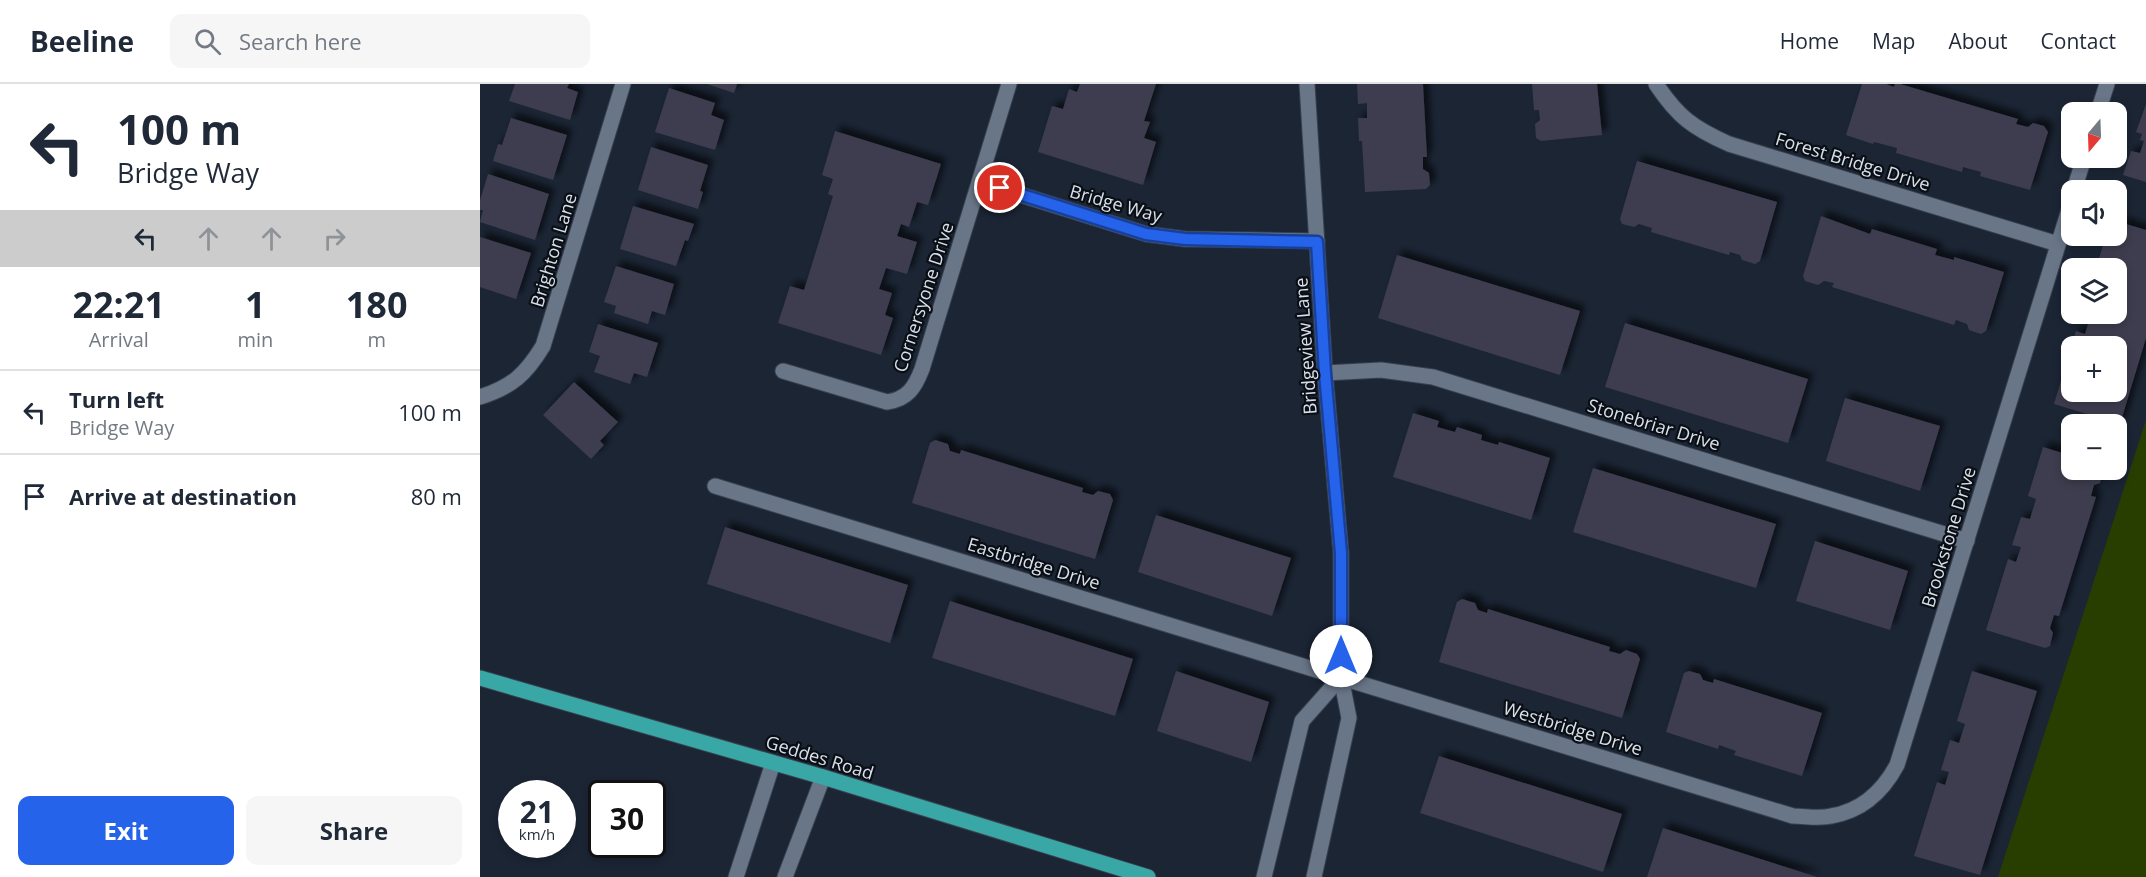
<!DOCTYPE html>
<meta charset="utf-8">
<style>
:root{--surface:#fff;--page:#f6f6f7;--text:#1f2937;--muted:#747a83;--line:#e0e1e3;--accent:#2563eb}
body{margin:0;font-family:"Open Sans",sans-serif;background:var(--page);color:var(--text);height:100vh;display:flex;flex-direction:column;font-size:22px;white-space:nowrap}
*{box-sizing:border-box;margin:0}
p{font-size:20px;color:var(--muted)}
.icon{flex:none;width:33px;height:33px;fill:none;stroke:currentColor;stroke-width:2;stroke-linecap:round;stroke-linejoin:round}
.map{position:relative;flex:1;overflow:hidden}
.drawer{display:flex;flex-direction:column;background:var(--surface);width:480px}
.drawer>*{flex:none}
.top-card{background:#fff;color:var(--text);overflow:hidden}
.needle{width:39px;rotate:199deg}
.buttons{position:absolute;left:1581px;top:18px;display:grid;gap:12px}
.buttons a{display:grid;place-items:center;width:66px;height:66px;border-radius:12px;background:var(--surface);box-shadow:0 3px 9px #0003;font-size:30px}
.speed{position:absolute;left:18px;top:696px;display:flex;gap:12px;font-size:30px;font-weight:700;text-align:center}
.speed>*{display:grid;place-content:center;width:78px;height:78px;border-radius:50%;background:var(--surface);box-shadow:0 3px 9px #0003;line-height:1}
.speed small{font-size:15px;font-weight:400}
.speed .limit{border:3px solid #111;border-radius:9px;background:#fff;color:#111}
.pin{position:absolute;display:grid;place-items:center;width:51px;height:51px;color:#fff;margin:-26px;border:3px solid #fff;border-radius:50%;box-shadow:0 2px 6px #0007}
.me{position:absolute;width:66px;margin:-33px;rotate:0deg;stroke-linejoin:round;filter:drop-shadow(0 0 4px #0008)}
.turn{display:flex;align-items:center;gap:21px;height:126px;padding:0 18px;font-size:27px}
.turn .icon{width:78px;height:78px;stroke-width:2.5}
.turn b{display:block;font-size:42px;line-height:51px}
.lanes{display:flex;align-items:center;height:57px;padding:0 18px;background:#0003;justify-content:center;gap:30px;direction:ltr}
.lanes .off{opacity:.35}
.eta{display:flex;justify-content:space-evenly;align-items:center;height:102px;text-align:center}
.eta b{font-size:36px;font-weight:700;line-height:42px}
.action{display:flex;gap:12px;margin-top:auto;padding:12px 18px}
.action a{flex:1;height:69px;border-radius:12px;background:var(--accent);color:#fff;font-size:24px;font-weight:700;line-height:69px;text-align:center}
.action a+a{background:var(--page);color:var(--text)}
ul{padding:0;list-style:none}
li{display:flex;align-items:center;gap:18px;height:84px;padding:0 18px;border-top:2px solid var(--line)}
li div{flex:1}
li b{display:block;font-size:22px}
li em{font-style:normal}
header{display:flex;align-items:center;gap:36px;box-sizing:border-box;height:84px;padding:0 30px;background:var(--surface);border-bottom:2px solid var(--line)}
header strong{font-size:28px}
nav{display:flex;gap:33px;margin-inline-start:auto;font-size:21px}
.search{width:420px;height:54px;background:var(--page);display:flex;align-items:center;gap:15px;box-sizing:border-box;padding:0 21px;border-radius:12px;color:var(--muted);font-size:22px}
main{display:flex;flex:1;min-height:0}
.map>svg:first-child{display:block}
</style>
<header>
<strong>Beeline</strong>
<div class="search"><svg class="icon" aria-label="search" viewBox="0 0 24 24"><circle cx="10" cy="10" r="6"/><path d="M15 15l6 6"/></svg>Search here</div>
<nav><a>Home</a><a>Map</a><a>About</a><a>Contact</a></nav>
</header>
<main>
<section class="drawer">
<div class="top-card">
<div class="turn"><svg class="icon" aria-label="left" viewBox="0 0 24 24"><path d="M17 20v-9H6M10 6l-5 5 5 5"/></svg><div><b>100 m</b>Bridge Way</div></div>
<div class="lanes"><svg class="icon" aria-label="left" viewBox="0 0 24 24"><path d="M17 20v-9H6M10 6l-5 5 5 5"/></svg><svg class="icon off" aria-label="ahead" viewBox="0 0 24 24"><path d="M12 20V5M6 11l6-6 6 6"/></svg><svg class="icon off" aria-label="ahead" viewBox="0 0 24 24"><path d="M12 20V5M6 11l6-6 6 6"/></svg><svg class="icon off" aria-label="right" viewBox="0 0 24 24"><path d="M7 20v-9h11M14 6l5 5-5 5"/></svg></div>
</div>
<div class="eta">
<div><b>22:21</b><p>Arrival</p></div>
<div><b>1</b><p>min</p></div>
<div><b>180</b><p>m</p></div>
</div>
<ul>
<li><svg class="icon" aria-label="left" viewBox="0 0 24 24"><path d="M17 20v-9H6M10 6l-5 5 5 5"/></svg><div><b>Turn left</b><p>Bridge Way</p></div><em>100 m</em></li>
<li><svg class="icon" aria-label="arrive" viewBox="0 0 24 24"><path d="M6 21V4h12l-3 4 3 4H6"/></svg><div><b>Arrive at destination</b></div><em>80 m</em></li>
</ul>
<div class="action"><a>Exit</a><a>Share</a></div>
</section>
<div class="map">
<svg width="1666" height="793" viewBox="0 0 1666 793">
<defs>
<filter id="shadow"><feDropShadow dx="5.5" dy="-5.5" stdDeviation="3" flood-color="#0009"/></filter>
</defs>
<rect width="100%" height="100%" fill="#1b2534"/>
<polygon fill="#283e00" points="1666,336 1666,793 1518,793"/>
<g fill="#3e3c4f" filter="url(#shadow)">
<polygon points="35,0 89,0 87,4 98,8 90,36 29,17"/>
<polygon points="227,0 257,0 254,9"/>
<polygon points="600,0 676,0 664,37 670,38 664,54 676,58 663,101 558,68 572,22 583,25 589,5 597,8"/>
<polygon points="877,0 943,0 947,73 943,73 943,85 949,89 950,101 946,105 885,108 882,57 879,57 878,34 887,34 887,19 878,20"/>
<polygon points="1052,0 1117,0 1122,51 1061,57 1056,54 1055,40 1060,36 1059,26 1054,26"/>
<polygon points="1382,0 1406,0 1414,3 1415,0 1420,0 1538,35 1536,40 1548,43 1553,39 1564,42 1568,48 1550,106 1500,92 1501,88 1483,83 1482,88 1416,69 1417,64 1394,58 1393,60 1366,51"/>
<polygon points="189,4 235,19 231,31 244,36 235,66 175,48"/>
<polygon points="1666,20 1666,98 1643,91 1651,67 1660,69 1664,57 1660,56 1662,50 1656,48"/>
<polygon points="31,34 87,51 73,96 13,77 18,60 22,61"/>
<polygon points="355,47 461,80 448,121 437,118 429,143 421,140 417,152 437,158 427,190 406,184 399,205 412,209 405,231 413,234 401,271 298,239 310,202 324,206 353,112 348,110 353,95 342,91"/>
<polygon points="171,63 228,81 220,107 223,108 218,125 158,106"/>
<polygon points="1157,77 1297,118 1280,177 1275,180 1262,176 1260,171 1250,168 1249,171 1171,148 1172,144 1159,140 1154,143 1142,140 1140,135"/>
<polygon points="8,90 69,110 55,156 0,138 3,126 0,126 0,116"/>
<polygon points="153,122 214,140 208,157 205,156 196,182 140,165"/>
<polygon points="1341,132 1390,150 1392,145 1457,165 1455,171 1474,176 1474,173 1524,188 1506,247 1501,250 1489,246 1487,240 1476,236 1474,241 1352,203 1354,199 1344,197 1338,201 1325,197 1323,192"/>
<polygon points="1636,137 1666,146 1666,254 1640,340 1574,320 1591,263 1592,308 1636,308 1636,262 1591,262 1596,247 1605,250 1609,237 1601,235 1602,230 1636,230 1636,184 1616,184 1626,152 1636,152"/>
<polygon points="0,153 51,169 36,215 0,203"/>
<polygon points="917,171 1100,227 1080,291 898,234"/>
<polygon points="136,182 194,200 185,231 172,227 168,240 134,229 136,222 124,218"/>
<polygon points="1145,239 1328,295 1308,359 1125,303"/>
<polygon points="118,240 178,259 167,293 154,289 150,300 114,288 120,272 109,268"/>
<polygon points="94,298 138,338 120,357 124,361 111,375 63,331"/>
<polygon points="1365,314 1460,342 1440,407 1346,377"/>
<polygon points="933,329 959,337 957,343 975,348 977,343 1002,351 1001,356 1018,361 1019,358 1070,374 1051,436 913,393"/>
<polygon points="455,356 468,360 470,367 480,370 481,366 603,404 602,408 613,411 618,407 630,410 633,416 615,475 432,419 450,359"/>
<polygon points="1563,363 1592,372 1592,386 1624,386 1620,399 1614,401 1611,412 1616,413 1579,532 1574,531 1570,544 1573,549 1570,562 1565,564 1506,546 1528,475 1536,478 1541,463 1532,461 1541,433 1550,435 1556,415 1548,412"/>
<polygon points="1113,384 1296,440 1276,504 1093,448"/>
<polygon points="676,431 811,474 792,532 658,488"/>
<polygon points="245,443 428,501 410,559 227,500"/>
<polygon points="1335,457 1428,487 1410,546 1316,517"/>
<polygon points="982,515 995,519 998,526 1007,529 1008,525 1130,563 1129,567 1140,570 1146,566 1157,570 1160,575 1142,634 959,578 977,518"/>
<polygon points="470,517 653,575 635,632 452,574"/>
<polygon points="696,587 789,618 771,678 677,647"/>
<polygon points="1209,587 1220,590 1223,596 1233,599 1234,595 1342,629 1322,692 1254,671 1256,667 1239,661 1238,665 1186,648 1204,589"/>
<polygon points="1492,587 1557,607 1500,791 1434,772 1457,698 1465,701 1469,688 1461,686 1470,656 1479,659 1485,640 1477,637"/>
<polygon points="959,672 1142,730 1123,788 940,729"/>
<polygon points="1183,744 1337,793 1167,793"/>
</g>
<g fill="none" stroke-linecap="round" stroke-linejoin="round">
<defs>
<g id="minor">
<polyline points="827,0 845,289 861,469 861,593 869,634 834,793"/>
<path d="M 1176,0 C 1198,33 1213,44 1249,60 L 1578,160"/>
<polyline points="1618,28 1627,0"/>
<polyline points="500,98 666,150 705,155 837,157"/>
<polyline points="1594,106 1604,74"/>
<path d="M 303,287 L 407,318 C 428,315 435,303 442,285 L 529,0"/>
<polyline points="845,289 901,286 953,293 1487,457"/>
<path d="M 0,313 C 32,303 46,290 63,262 L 143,0"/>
<path d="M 235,402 L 1313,732 C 1325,732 1339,735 1351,732 C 1382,727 1403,707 1417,681 L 1592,116"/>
<polyline points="256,793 293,679"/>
<polyline points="305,793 343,693"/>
<polyline points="784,793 822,637 861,593"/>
</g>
<polyline id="major" points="0,594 343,693 668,793"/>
</defs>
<use href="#minor" stroke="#38404d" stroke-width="17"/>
<use href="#major" stroke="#38404d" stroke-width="17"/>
<use href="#minor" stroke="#697688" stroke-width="15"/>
<use href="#major" stroke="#38a7a5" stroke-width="15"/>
</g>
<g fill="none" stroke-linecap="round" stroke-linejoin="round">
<defs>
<polyline id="route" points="520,104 666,150 705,155 837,158 845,289 861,469 861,572"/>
</defs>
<use href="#route" stroke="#184099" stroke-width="15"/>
<use href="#route" stroke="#2563eb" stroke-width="10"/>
</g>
<g text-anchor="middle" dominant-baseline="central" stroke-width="4.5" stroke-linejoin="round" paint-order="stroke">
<g font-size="18" fill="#d9e0ea" stroke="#0a0e15">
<text transform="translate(1373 77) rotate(17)">Forest Bridge Drive</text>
<text transform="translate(636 119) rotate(16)">Bridge Way</text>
<text transform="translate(73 166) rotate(-73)">Brighton Lane</text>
<text transform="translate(443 213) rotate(-72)">Cornersyone Drive</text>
<text transform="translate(825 262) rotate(-94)">Bridgeview Lane</text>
<text transform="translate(1174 340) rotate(17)">Stonebriar Drive</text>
<text transform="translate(1468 453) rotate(-73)">Brookstone Drive</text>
<text transform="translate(554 479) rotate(17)">Eastbridge Drive</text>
<text transform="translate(1093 644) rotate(17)">Westbridge Drive</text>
<text transform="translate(340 673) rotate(17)">Geddes Road</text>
</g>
</g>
</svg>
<div class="buttons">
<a><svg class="needle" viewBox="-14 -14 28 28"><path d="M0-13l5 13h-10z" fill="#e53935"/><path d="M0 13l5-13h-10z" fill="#747a83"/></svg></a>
<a><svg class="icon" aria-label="sound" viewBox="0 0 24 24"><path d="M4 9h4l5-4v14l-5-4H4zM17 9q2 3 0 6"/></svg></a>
<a><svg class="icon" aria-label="layers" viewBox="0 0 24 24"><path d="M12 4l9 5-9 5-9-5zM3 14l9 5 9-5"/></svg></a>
<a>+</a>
<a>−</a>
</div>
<div class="speed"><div>21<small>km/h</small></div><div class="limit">30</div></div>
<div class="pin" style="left:520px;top:104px;background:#d93025"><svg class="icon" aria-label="arrive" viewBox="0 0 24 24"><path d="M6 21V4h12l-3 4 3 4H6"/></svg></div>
<svg class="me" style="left:861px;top:572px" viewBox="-20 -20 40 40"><circle r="19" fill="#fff"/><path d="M0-13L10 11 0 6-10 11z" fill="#2563eb"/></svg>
</div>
</main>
